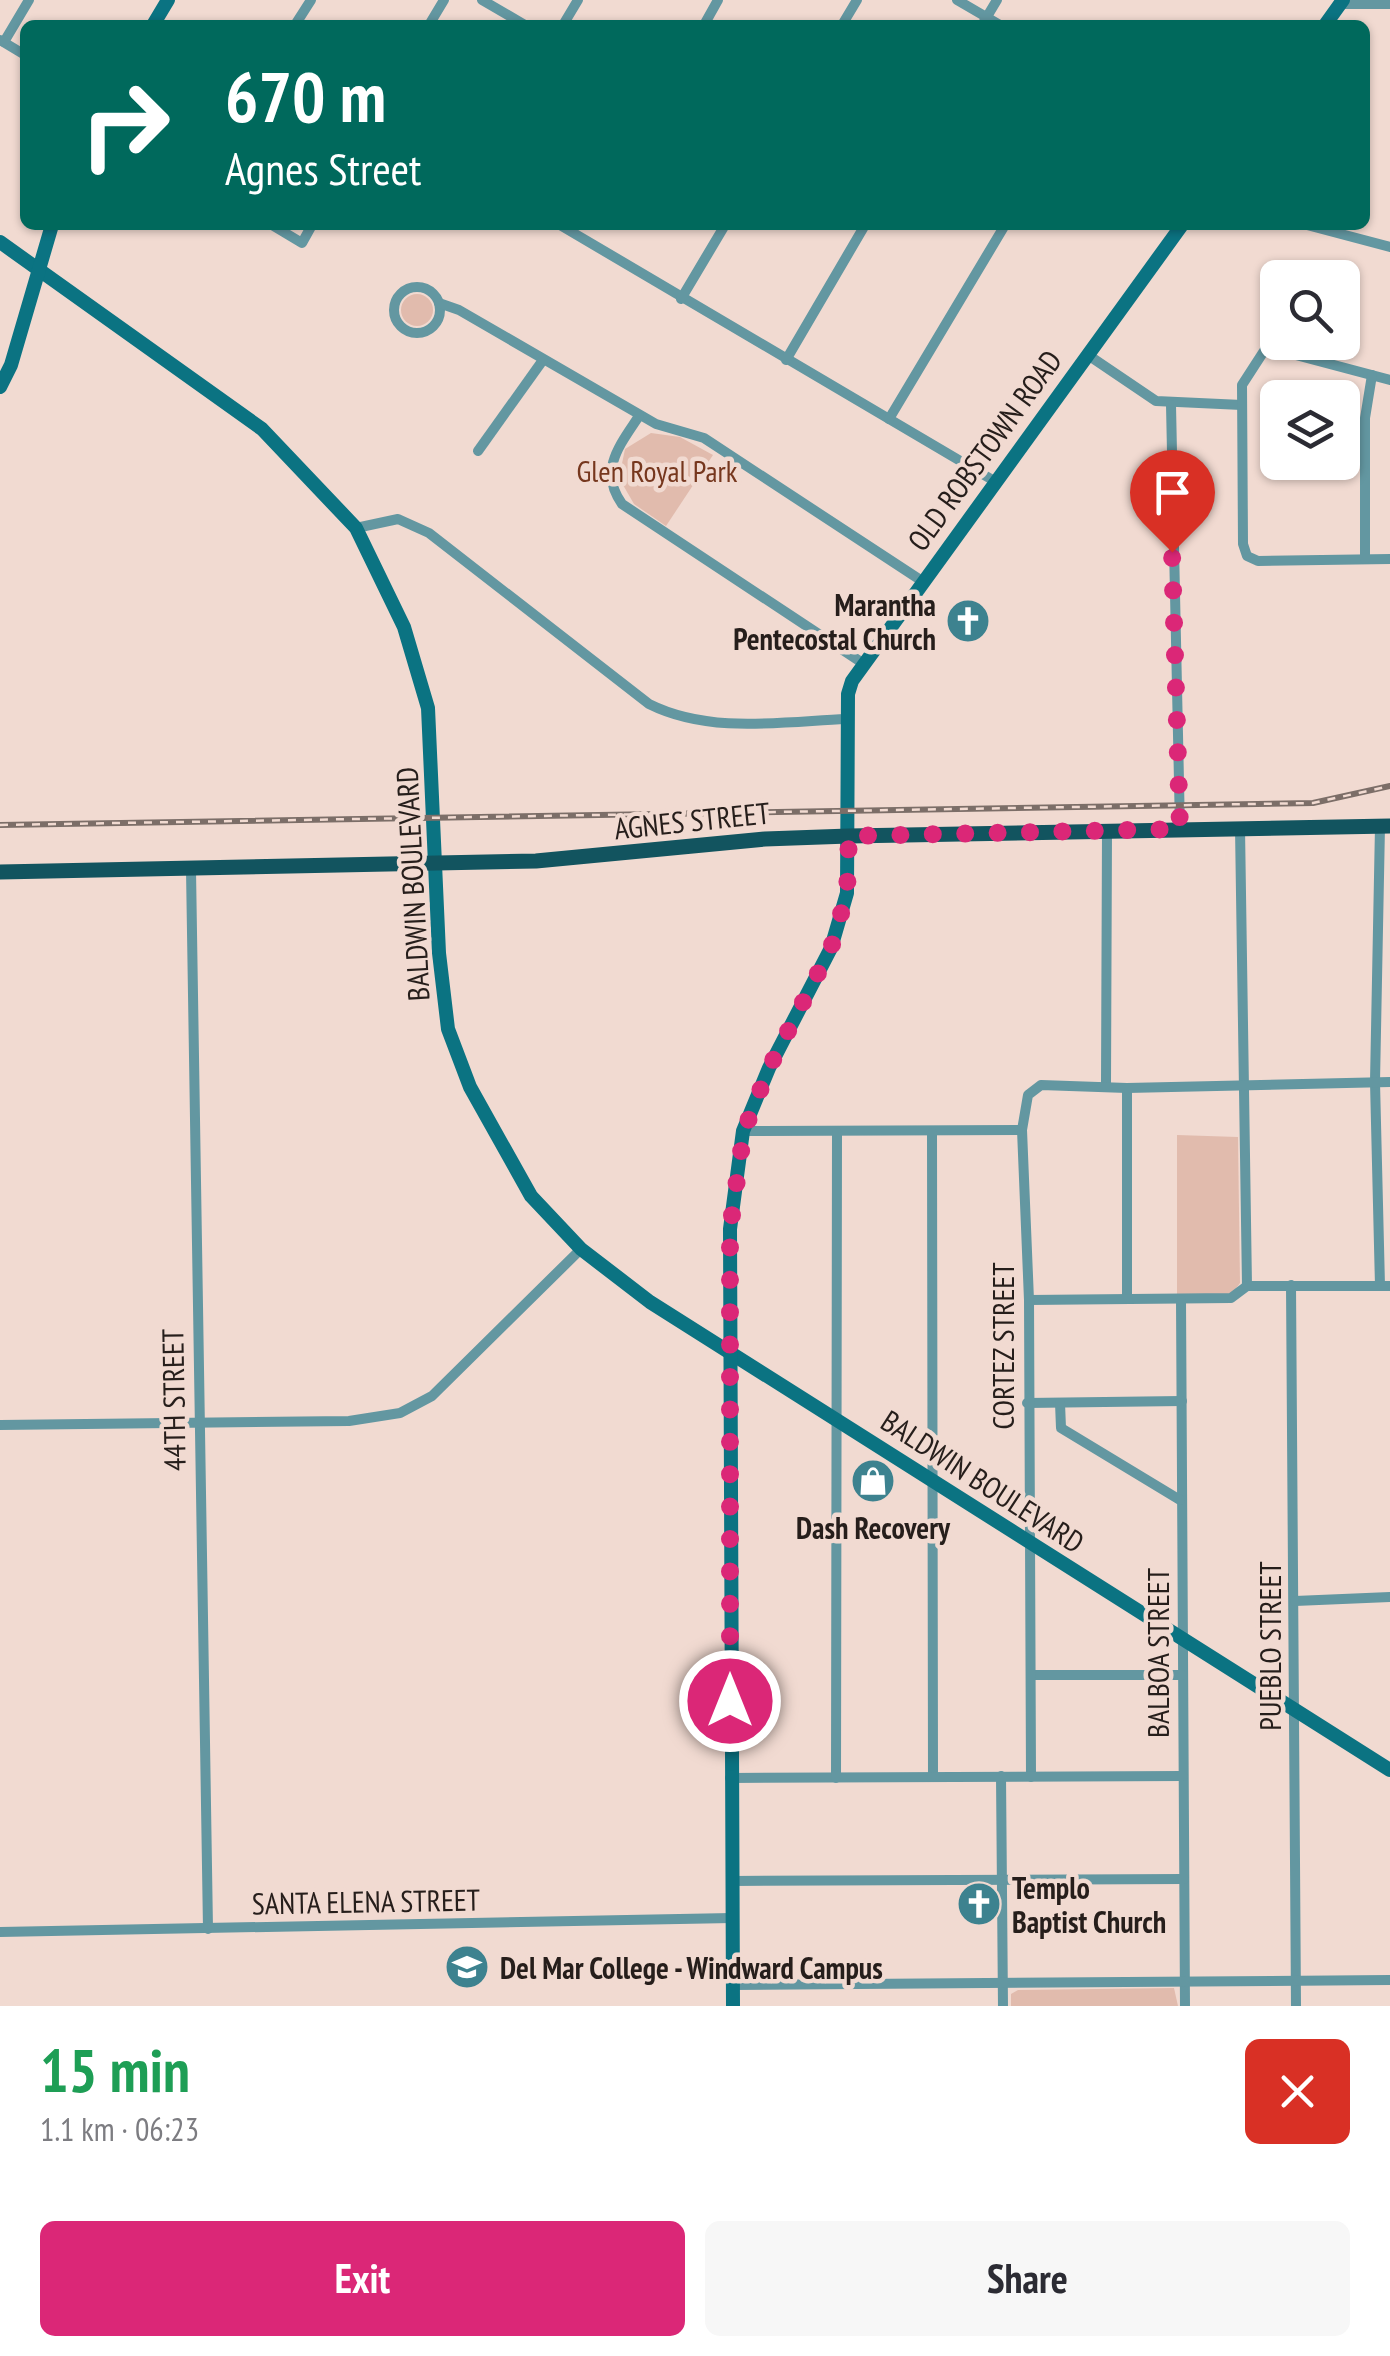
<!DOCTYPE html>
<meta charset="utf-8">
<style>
:root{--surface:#fff;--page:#f7f7f7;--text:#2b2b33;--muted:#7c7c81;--accent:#db2777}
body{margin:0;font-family:"PT Sans Narrow",sans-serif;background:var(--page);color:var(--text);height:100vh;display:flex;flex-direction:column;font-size:38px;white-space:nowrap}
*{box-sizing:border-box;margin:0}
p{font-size:32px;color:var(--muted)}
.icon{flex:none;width:55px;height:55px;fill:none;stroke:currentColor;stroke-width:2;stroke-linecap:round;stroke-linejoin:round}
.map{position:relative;height:2006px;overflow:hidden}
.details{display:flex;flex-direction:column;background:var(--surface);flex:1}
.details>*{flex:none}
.banner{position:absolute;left:20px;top:20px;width:1350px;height:210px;border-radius:15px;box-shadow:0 2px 8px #0004;background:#00695c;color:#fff;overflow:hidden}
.controls{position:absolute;left:1260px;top:260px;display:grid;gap:20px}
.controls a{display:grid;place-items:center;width:100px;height:100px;border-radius:15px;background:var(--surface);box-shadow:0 2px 8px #0004;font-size:50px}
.pin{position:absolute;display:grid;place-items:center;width:85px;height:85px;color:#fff;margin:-102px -42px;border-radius:50% 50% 50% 0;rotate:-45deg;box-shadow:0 0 10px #0007}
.pin .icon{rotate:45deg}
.me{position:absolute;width:110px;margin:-55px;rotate:0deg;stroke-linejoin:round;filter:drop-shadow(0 0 8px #0008)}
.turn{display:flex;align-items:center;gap:35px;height:210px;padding:0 40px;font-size:45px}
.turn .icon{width:130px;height:130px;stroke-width:2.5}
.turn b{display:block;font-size:70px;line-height:85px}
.round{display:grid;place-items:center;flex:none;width:105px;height:105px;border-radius:15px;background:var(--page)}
.overview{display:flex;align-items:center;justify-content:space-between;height:170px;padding:0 40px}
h1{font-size:60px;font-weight:800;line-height:75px;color:#1e9e55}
.primary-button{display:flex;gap:20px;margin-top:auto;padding:20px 40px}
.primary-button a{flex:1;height:115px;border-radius:15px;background:var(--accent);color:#fff;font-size:40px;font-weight:800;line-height:115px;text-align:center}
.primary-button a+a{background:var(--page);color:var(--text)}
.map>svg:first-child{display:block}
</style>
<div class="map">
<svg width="1390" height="2006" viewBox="0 0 1390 2006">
<rect width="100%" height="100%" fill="#f1dad1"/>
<g fill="#e1bbad">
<circle cx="417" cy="310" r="16"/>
<polygon points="651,433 680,437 713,455 666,526 634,504 619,478 625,449"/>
<polygon points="1177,1135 1238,1137 1240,1283 1232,1294 1177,1295"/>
<polygon points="1174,1988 1178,2006 1011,2006 1011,1994 1018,1990"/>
</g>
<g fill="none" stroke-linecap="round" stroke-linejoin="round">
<g stroke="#6397a1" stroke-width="10">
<polyline points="482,0 525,25"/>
<polyline points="957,0 1000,25"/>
<polyline points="1340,4 1390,4"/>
<polyline points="295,25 311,0"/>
<polyline points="429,25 444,0"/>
<polyline points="563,25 578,0"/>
<polyline points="704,25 718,0"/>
<polyline points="842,25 857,0"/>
<polyline points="982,25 997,0"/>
<polyline points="0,40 25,55"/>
<polyline points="4,42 29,0"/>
<polyline points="272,225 302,243 312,225"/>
<polyline points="560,225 996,482"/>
<polyline points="1307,225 1390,247"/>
<circle cx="417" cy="310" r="23"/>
<polyline points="681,299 725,225"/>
<polyline points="439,303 459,310 656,424 704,438 922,581"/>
<polyline points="1088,355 1156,401 1242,405"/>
<polyline points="786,360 865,225"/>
<polyline points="1390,380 1270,348 1264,351 1242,385 1243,544 1247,556 1258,561 1390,559"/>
<polyline points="1171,405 1180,829"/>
<path d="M 639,416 C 620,445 598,470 622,504 L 864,664"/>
<polyline points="889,419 1005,225"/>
<polyline points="478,451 543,360"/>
<path d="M 356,528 L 398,519 L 429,533 L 649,704 C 709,734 781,722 846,719"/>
<polyline points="1365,559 1365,418 1372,375"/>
<polyline points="1240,828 1247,1286"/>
<polyline points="191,870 208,1929"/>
<polyline points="1106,1085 1107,831"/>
<polyline points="1127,1088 1127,1299"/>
<polyline points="743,1131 1022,1130"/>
<polyline points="932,1133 933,1777"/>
<polyline points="1291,1285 1296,2006"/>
<polyline points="1380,1286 1375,1082 1380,826"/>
<polyline points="1029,1300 1231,1298 1247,1286 1390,1286"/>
<polyline points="1181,1300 1185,2006"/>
<polyline points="1027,1403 1182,1401"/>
<polyline points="1060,1403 1061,1428 1180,1500"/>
<polyline points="0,1425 349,1421 400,1413 432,1396 581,1249"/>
<polyline points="1295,1601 1390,1597"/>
<polyline points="1031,1675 1182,1675"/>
<polyline points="1001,1776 1003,2006"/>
<polyline points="1031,1777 1029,1300 1022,1130 1028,1095 1041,1085 1127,1088 1390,1082"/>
<polyline points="730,1778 1183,1776"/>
<polyline points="836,1778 837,1133"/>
<polyline points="732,1881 1184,1879"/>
<polyline points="0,1932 732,1918"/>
<polyline points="733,1985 1390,1980"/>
</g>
<g stroke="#0b7382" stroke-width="14">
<polyline points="153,25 168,0"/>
<polyline points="1325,25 1343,0"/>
<polyline points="0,242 262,429 356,528 404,627 428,708 439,953 448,1029 470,1087 531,1196 581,1249 650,1302 1390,1770"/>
<polyline points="0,387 11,365 52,225"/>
<polyline points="733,2006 730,1229 743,1131 769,1068 831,948 847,893 848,694 852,681 1182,225"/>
</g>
<polyline stroke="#12545f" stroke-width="15" points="0,872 536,861 765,839 849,836 1390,826"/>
<defs>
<polyline id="rail" points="0,825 1313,803 1390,786"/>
</defs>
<use href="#rail" stroke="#7c6e68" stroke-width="6"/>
<use href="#rail" stroke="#f1dad1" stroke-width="2.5" stroke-dasharray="8" stroke-linecap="butt"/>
</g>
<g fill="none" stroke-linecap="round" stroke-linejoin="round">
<polyline stroke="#db2777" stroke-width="18" stroke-dasharray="0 32.4" points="730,1701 730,1229 744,1131 769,1068 831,948 847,893 849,836 1180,829 1172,552"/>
</g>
<defs>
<symbol id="church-disc" viewBox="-11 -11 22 22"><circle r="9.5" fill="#3d828f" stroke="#f1dad1"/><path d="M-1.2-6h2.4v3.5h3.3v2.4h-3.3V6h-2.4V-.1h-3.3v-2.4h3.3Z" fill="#fff"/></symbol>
<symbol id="shop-disc" viewBox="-11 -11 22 22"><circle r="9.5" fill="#3d828f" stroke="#f1dad1"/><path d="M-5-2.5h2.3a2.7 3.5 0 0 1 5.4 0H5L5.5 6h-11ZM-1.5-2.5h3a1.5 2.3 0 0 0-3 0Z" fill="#fff"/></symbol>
<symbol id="university-disc" viewBox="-11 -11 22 22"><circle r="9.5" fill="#3d828f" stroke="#f1dad1"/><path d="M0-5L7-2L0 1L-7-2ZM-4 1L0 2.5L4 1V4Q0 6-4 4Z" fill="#fff"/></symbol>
</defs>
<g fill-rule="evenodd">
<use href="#church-disc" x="943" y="596" width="50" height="50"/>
<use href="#shop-disc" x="848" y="1456" width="50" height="50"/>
<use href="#church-disc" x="954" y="1879" width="50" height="50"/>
<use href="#university-disc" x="442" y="1942" width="50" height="50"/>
</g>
<g text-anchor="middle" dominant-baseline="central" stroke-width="9" stroke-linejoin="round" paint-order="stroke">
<g font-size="30" fill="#261e1b" stroke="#f1dad1">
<text transform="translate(984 450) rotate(-54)">OLD ROBSTOWN ROAD</text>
<text transform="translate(692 820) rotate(-6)">AGNES STREET</text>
<text transform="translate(412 884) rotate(-93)">BALDWIN BOULEVARD</text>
<text transform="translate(1002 1346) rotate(-90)">CORTEZ STREET</text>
<text transform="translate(173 1400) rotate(-91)">44TH STREET</text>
<text transform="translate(983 1481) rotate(33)">BALDWIN BOULEVARD</text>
<text transform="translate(1269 1646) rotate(-90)">PUEBLO STREET</text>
<text transform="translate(1157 1653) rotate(-90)">BALBOA STREET</text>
<text transform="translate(366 1901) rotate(-1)">SANTA ELENA STREET</text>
</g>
<g font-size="30" fill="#76371e" stroke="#f1dad1">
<text x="657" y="470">Glen Royal Park</text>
</g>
<g font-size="30" font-weight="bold" fill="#261e1b" stroke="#f1dad1" text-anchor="start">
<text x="936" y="604" text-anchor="end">Marantha<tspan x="936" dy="34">Pentecostal Church</tspan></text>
<text x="873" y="1527" text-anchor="middle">Dash Recovery</text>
<text x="1012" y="1887">Templo<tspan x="1012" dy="34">Baptist Church</tspan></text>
<text x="500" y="1967">Del Mar College - Windward Campus</text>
</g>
</g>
</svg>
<div class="controls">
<a><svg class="icon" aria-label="search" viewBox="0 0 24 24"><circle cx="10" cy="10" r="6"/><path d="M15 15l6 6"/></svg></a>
<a><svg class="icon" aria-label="layers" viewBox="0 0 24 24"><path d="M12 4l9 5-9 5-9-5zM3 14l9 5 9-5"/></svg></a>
</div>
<div class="pin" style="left:1172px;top:552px;background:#d93025"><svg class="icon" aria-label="arrive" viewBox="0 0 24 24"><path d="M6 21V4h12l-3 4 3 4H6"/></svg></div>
<svg class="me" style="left:730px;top:1701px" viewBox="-20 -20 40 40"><circle r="17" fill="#db2777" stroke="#fff" stroke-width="3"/><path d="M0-11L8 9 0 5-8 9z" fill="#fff"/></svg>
<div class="banner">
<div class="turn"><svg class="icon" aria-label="right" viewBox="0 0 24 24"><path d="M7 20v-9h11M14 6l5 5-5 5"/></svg><div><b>670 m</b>Agnes Street</div></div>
</div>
</div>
<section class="details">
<div class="overview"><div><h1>15 min</h1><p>1.1 km · 06:23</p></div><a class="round" style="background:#d93025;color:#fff"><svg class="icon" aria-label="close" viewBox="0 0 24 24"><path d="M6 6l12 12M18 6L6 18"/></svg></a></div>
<div class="primary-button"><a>Exit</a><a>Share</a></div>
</section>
